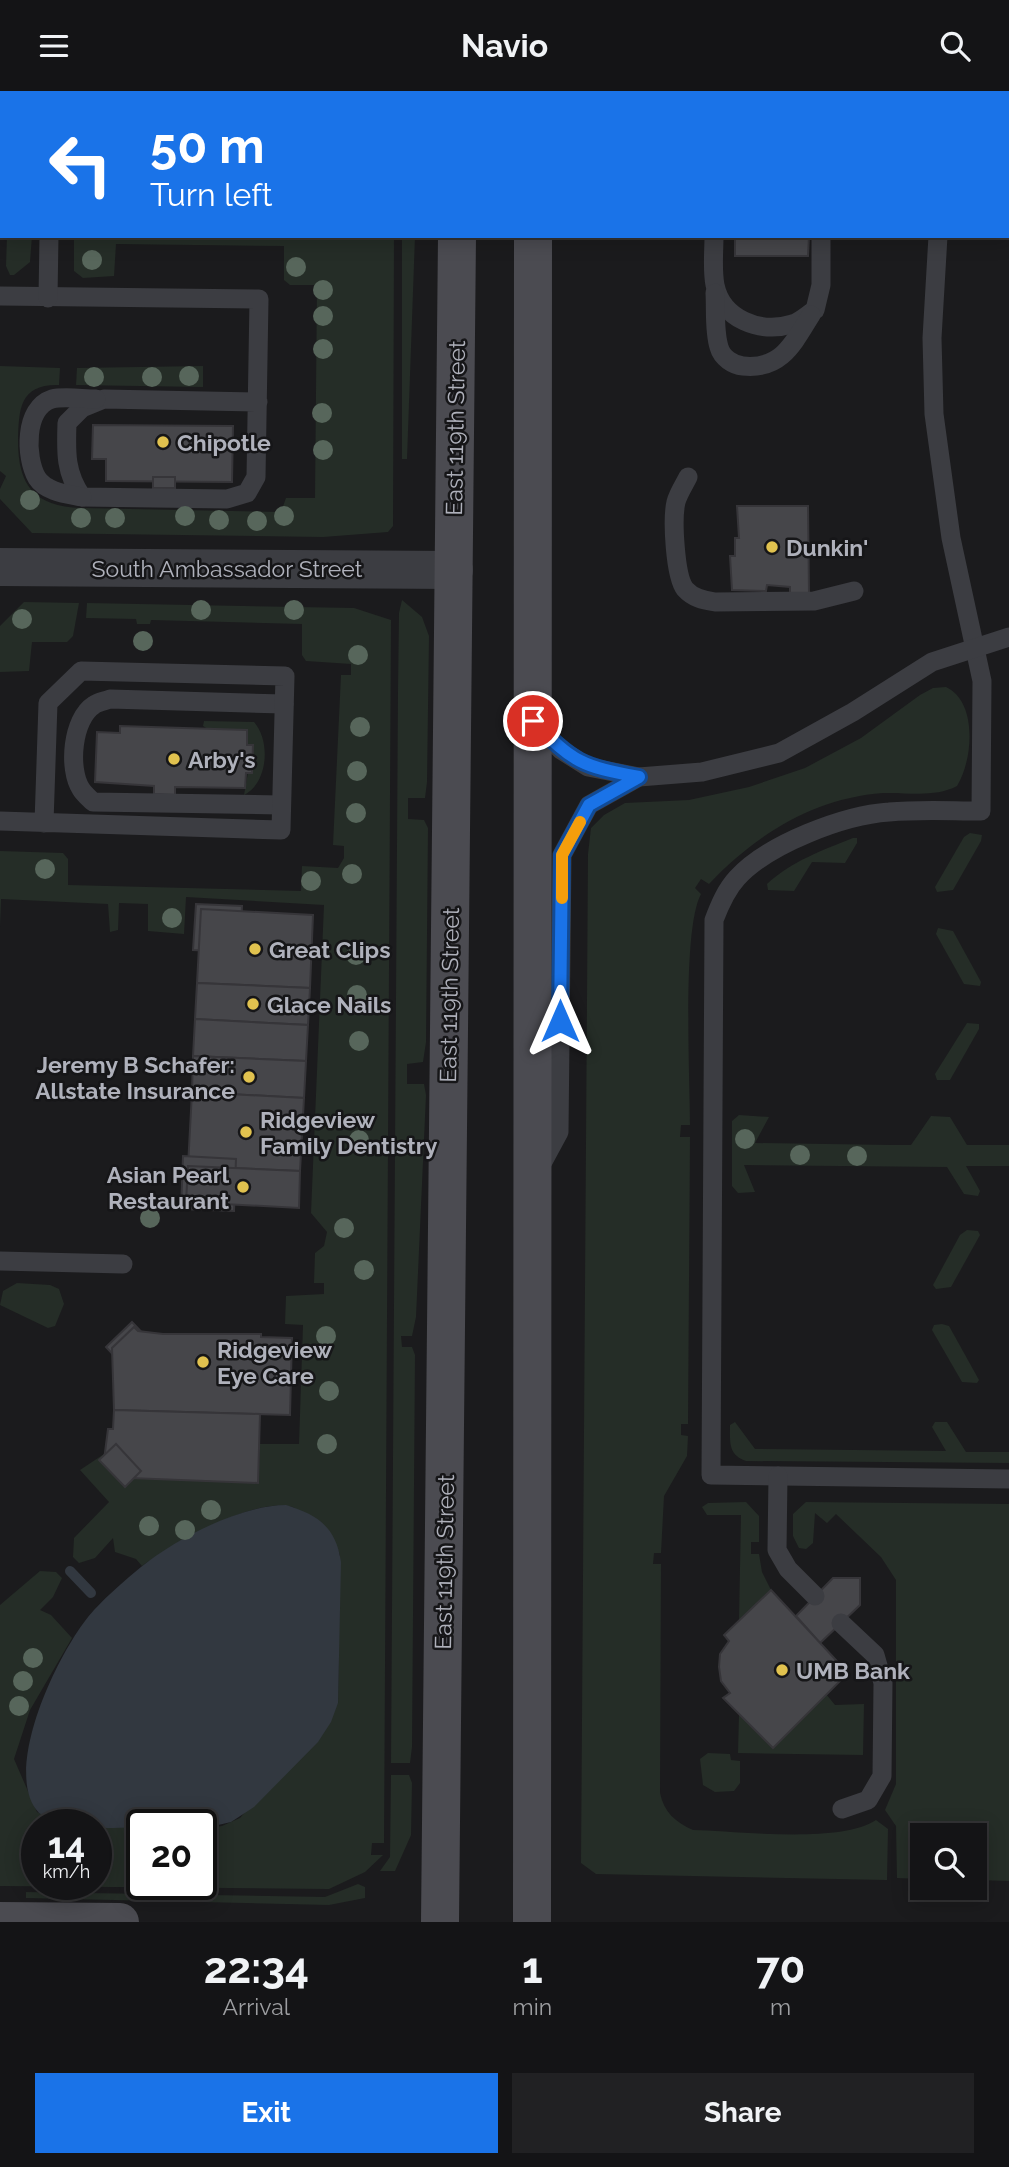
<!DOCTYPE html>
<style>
:root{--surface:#141416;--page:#212123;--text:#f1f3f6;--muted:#9d9ea1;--line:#333335;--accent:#1a73e8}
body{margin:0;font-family:Raleway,sans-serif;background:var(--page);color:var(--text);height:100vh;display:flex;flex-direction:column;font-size:26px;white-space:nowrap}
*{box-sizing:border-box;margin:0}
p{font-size:23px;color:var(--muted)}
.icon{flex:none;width:38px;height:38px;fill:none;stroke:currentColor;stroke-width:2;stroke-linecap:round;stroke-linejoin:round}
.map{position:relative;height:1831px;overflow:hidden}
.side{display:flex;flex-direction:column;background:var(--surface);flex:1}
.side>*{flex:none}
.guide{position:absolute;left:0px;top:0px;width:1010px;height:147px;box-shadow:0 4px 18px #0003,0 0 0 2px var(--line);background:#1a73e8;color:#fff;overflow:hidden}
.fabs{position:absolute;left:910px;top:1732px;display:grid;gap:14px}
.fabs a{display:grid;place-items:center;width:77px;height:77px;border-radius:0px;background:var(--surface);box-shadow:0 4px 18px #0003,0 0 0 2px var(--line);font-size:35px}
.speed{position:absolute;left:21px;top:1718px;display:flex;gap:14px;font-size:35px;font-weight:700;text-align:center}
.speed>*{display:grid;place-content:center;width:91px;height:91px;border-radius:50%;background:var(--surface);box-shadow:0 4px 18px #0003,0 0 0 2px var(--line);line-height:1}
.speed small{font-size:18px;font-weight:400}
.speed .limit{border:4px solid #111;border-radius:10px;background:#fff;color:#111}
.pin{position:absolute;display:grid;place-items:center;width:60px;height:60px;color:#fff;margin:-30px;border:4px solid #fff;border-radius:50%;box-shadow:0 2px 7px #0007}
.me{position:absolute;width:77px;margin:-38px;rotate:0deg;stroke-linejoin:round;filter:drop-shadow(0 0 5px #0008)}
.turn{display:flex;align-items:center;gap:24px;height:147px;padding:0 35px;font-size:32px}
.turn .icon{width:91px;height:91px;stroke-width:2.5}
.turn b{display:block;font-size:49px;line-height:60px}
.eta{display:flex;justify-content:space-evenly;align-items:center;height:119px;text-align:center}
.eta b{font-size:42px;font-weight:700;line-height:49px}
.primary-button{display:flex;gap:14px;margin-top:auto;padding:14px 35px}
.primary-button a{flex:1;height:80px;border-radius:0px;background:var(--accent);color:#fff;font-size:28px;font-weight:700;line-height:80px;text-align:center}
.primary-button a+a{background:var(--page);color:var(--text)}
header{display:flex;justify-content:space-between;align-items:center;height:91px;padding:0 35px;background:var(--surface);font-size:32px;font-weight:700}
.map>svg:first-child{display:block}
</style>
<header><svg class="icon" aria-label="menu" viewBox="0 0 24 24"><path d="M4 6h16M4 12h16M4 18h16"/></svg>Navio<svg class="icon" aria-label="search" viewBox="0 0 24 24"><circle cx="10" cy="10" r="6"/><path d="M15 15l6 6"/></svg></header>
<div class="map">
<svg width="1009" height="1831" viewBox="0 0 1009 1831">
<rect width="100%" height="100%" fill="#1b1b1d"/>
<g fill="#252d27">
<polygon points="7,145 32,145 30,171 14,184 10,184 6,175"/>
<path d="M 74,145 L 394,145 L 393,435 L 388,441 L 323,446 L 32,442 L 0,408 L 0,398 L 6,385 L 0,380 L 0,275 L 60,277 L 59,294 C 20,293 19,317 18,349 C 18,395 34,415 81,417 L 281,421 L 286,407 L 315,407 L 317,194 L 290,194 L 284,189 L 284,155 L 116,153 L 114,185 L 83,187 L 74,180 Z"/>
<polygon points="402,145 415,145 407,368 402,368"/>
<polygon points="203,275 203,296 76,294 77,277"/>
<polygon points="402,509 422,526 429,545 427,691 425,707 408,707 408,728 424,729 428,737 426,951 423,971 407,973 407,993 424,993 426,1004 416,1226 412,1245 401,1245 402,1256 412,1256 415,1264 412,1656 410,1672 391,1672 398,600 399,522"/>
<polygon points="24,511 79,512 73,545 67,551 32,551 29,580 0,581 0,535"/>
<path d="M 87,512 L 354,517 L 391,529 L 384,1752 L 372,1752 L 371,1764 L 383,1764 L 365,1781 L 329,1798 L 0,1795 L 0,1514 L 40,1480 L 56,1481 L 62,1487 L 53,1506 L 40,1519 L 51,1524 L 72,1547 L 30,1619 L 14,1668 L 37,1721 L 59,1732 L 73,1734 L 37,1734 L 37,1794 L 96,1794 L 96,1735 L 142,1737 L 142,1794 L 201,1794 L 201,1738 L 222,1735 L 240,1727 L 338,1612 L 340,1464 L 331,1443 L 293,1416 C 255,1405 173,1453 142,1475 L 136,1468 L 115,1461 L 113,1447 L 95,1467 L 79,1472 L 73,1466 L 74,1447 L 109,1411 L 80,1379 L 107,1361 L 130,1387 L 258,1392 L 260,1353 L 299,1353 L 303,1234 L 285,1233 L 286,1205 L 324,1203 L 324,1192 L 314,1192 L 315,1162 L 324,1155 L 327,1141 L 311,1122 L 324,814 L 186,806 L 184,843 L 148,840 L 148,813 L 119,812 L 118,839 L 110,841 L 108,813 L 1,808 L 0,836 L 0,760 L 63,762 L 68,768 L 68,794 L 301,800 L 302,775 L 338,777 L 344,767 L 344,755 L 333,754 L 341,584 L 351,584 L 351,573 L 306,570 L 302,564 L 302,533 L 151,529 L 150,533 L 137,533 L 136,528 L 86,527 Z"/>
<path d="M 946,596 C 978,611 973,669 957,695 C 934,707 908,701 883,702 C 814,707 755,744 709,793 L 701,788 L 695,797 L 701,803 C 682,838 690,985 690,1034 L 681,1034 L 680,1046 L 690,1046 L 688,1333 L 681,1333 L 681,1344 L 688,1345 L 687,1365 L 664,1405 L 661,1462 L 654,1462 L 653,1473 L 661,1473 L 660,1702 C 664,1721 675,1731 693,1739 C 738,1740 841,1753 876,1729 L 888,1738 L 887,1789 L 596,1783 L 581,1772 L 588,763 L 591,737 L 604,724 L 625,712 L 689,709 L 749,696 L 805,677 L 861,647 L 920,604 L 933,597 Z"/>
<path d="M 204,630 L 254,631 C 271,650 268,692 244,704 L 253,654 L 247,654 L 247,639 L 208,638 L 203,635 Z"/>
<polygon points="970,742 982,744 981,750 953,799 937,801 935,796 964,746"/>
<path d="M 853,747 L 857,747 L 857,752 L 845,772 L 812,771 L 794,800 L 768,799 L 767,793 C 792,770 823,759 853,747 Z"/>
<polygon points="938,837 953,840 981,891 980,895 964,893 936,843"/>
<polygon points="967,932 979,933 979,938 950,989 937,989 935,983"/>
<polygon points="739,1024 769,1026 755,1052 892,1054 911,1054 931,1025 950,1026 967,1054 1009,1054 1009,1075 966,1075 980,1100 978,1105 964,1103 947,1076 744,1074 755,1101 738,1102 732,1095 732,1030"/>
<polygon points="967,1139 978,1140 980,1144 951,1196 936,1198 933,1194 960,1144"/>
<polygon points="17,1192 50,1194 59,1198 64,1213 55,1235 48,1237 0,1214 3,1200"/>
<polygon points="942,1233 949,1235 979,1289 977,1292 962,1291 932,1239 934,1234"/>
<path d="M 735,1331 L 755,1358 L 946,1360 L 932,1336 L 935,1331 L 947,1331 L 966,1361 L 1009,1361 L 1009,1372 L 746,1370 C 728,1364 730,1351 730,1334 Z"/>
<polygon points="746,1411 759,1425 759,1451 751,1451 751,1463 759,1463 762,1481 771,1499 739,1530 741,1424 707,1424 702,1416 708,1412"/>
<polygon points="806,1411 1009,1413 1009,1790 975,1789 975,1745 922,1745 922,1788 897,1787 896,1735 885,1719 896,1693 896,1489 881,1466 836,1423 827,1432 815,1422 813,1452 806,1458 799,1457 793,1445 793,1423"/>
<polygon points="826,1603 835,1614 864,1613 863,1664 738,1662 739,1623 773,1657"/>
<polygon points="708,1662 730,1663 731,1669 740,1670 740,1692 734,1700 715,1701 703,1694 700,1668"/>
<polygon points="391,1684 409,1684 412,1692 411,1744 395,1780 380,1780 390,1766"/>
<polygon points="358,1793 365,1796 365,1807 329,1814 26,1807 26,1801 325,1806"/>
</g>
<path fill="#323840" d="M 286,1414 C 318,1424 336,1436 341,1471 L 338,1612 L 331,1631 L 318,1651 L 254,1716 L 231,1731 L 201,1738 L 201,1734 L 142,1734 L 142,1737 C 108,1736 68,1741 39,1722 C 0,1681 59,1557 94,1519 C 109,1503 125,1489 141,1476 C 176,1448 240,1414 286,1414 Z"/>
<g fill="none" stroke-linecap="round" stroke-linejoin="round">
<polyline stroke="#323840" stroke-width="10" points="70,1480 91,1502"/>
</g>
<g fill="#46464a" stroke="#363539" stroke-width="2">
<polygon points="735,145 809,145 808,165 735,165"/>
<polygon points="93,334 233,335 232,391 106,390 106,368 92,368"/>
<rect x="153" y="386" width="22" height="11"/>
<polygon points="737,415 808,415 809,502 790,502 790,496 767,494 766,500 732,499 730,465 735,465 735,447 739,447"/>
<polygon points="120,635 247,639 247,654 253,654 252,682 246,682 245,697 175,696 175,704 154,703 154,695 95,691 97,641 120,642"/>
<polygon points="196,813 242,815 240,861 193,859"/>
<polygon points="201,818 313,824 310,897 197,892"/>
<polygon points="197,892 310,897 308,934 195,928"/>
<polygon points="195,928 308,934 306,970 193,965"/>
<polygon points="193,965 306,970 304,1007 192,1001"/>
<polygon points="192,1001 304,1007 300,1080 188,1075"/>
<polygon points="183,1065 236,1068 234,1120 181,1118"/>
<polygon points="188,1075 300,1080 299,1117 186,1111"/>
<polygon points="132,1231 149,1249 122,1273 106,1256"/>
<polygon points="134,1236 138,1240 163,1243 261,1243 261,1246 292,1247 290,1324 114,1319 112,1257"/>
<polygon points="114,1319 260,1323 258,1392 130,1387 125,1391 104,1369 108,1338 113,1338"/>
<polygon points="116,1353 141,1380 125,1396 99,1369"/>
<polygon points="833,1487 860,1487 860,1514 820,1552 796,1525"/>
<polygon points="771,1499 848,1582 773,1657 723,1607 730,1602 721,1590 719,1576 720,1563 729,1550 724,1544"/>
</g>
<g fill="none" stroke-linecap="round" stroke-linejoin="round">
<g stroke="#3c3d42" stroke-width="19">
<polyline points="51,2 51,0"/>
<polyline points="99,2 99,0"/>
<polyline points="319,2 319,0"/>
<polyline points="722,2 723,0"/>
<polyline points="845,2 846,0"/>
<polyline points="956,2 956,0"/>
<path d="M 714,145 C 714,161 712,179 715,194 C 722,228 760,243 792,233 C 800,231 808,223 815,219 L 821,194 L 821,145"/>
<path d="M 938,145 L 932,247 L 934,323 L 951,447 L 982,590 L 981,720 C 951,720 920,718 889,721 C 844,724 768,753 737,787 C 726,799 720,813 714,829 L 711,1384 L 1009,1388"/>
<path d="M 715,202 C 716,219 714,240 719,256 C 722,267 733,274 743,275 C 781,279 793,253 811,224"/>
<path d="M 0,205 L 259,208 L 256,386 L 247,402 L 227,408 L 82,406 C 65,381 66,361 67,332 L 82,317 L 104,308 L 258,311"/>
<polyline points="48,207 49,145"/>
<path d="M 688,386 C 684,394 678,403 676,411 C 672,428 675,485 685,498 C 693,507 703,509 715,511 L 814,510 L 854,500"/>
<path d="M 82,406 C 67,403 46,401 37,387 C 25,366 24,317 52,308 C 64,305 83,308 96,308"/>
<polyline points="534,632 561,659 588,676 639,686 702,681 779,662 853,621 932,571 1009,546"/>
<path d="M 281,714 L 93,711 C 89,707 84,703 81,698 C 68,678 72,628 94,614 C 98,611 105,610 110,608 L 284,613"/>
<polyline points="0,730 281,739 285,585 81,580 48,612 44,732"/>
<polyline points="539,1078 559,1041 562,764 589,714 639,686"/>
<polyline points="0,1170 123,1173"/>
<polyline points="778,1385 777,1459 788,1478 815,1505"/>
<polyline points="841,1532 875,1564 883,1592 882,1685 868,1709 842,1718"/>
</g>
<polyline stroke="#3c3d42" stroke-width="38" points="0,476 454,479"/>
<g stroke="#4b4b51" stroke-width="38">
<polyline points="458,2 458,0"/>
<polyline points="534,2 534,0"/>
<polyline points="0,1830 120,1831"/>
<polyline points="440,1831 457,145"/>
<polyline points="532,1831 533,145"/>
</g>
</g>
<g fill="#57665b">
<circle cx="92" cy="169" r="10"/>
<circle cx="296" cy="176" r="10"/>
<circle cx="323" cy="199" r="10"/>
<circle cx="323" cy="225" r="10"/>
<circle cx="323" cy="258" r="10"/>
<circle cx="189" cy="285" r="10"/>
<circle cx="94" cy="286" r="10"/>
<circle cx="152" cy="286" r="10"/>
<circle cx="322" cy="322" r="10"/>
<circle cx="323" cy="359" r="10"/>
<circle cx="30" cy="409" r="10"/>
<circle cx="185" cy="425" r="10"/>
<circle cx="284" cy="425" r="10"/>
<circle cx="81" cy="427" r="10"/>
<circle cx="115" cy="427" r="10"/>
<circle cx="219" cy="429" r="10"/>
<circle cx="257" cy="430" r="10"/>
<circle cx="201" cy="519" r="10"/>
<circle cx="294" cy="519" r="10"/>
<circle cx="22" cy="528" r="10"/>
<circle cx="143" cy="550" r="10"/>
<circle cx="358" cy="564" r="10"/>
<circle cx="360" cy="636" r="10"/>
<circle cx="357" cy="680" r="10"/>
<circle cx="356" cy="722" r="10"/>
<circle cx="45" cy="778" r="10"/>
<circle cx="352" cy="783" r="10"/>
<circle cx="311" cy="790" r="10"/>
<circle cx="172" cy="827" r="10"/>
<circle cx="356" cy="864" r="10"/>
<circle cx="357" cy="904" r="10"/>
<circle cx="359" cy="950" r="10"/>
<circle cx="745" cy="1048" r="10"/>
<circle cx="359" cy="1049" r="10"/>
<circle cx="800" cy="1064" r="10"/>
<circle cx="857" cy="1065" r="10"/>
<circle cx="150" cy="1127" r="10"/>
<circle cx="344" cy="1137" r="10"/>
<circle cx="364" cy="1179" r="10"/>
<circle cx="326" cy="1245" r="10"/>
<circle cx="329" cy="1300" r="10"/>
<circle cx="327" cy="1353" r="10"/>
<circle cx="211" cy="1419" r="10"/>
<circle cx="149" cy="1435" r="10"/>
<circle cx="185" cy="1439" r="10"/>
<circle cx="33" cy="1567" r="10"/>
<circle cx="23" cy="1590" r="10"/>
<circle cx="19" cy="1615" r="10"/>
</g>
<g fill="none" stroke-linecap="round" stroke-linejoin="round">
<defs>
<path id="route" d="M 533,630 C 574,672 581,675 639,686 L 589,714 L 562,764 L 560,930"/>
</defs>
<use href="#route" stroke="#114b97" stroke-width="18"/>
<use href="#route" stroke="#1a73e8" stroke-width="12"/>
<polyline stroke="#f59e0b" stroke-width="12" points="562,807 562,764 580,731"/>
</g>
<g fill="#e1c24f" stroke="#161618" stroke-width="2.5">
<circle cx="163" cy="351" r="7"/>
<circle cx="772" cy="456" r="7"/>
<circle cx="174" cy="668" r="7"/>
<circle cx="255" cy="858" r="7"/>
<circle cx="253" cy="913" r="7"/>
<circle cx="249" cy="986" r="7"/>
<circle cx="246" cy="1041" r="7"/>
<circle cx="243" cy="1096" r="7"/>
<circle cx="203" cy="1271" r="7"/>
<circle cx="782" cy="1579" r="7"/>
</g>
<g text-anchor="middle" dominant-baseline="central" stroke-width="5" stroke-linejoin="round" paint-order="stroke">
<g font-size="23" fill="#afb1bb" stroke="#161618">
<text transform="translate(455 337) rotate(-89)">East 119th Street</text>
<text x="227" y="477">South Ambassador Street</text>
<text transform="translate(449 904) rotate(-89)">East 119th Street</text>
<text transform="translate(444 1471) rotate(-89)">East 119th Street</text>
</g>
<g font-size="23" font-weight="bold" fill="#afb1bb" stroke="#161618" text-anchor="start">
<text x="177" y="351">Chipotle</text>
<text x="786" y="456">Dunkin'</text>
<text x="188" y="668">Arby's</text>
<text x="269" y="858">Great Clips</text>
<text x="267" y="913">Glace Nails</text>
<text x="235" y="973" text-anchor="end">Jeremy B Schafer:<tspan x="235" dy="26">Allstate Insurance</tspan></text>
<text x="260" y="1028">Ridgeview<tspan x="260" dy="26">Family Dentistry</tspan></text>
<text x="229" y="1083" text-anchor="end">Asian Pearl<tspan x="229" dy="26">Restaurant</tspan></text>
<text x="217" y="1258">Ridgeview<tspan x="217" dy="26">Eye Care</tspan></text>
<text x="796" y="1579">UMB Bank</text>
</g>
</g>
</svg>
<div class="fabs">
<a><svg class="icon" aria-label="search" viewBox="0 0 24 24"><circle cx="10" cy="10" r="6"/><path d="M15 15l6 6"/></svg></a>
</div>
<div class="speed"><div>14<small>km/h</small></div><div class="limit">20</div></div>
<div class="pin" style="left:533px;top:630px;background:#d93025"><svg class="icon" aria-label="arrive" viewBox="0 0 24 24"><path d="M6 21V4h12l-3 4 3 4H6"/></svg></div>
<svg class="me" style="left:560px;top:930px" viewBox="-20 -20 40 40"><path d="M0-17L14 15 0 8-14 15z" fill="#1a73e8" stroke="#fff" stroke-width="4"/></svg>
<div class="guide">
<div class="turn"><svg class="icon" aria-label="left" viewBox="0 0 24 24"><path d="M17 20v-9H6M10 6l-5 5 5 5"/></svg><div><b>50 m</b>Turn left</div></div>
</div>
</div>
<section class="side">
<div class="eta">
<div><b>22:34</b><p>Arrival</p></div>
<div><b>1</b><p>min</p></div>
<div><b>70</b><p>m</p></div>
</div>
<div class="primary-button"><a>Exit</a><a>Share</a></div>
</section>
